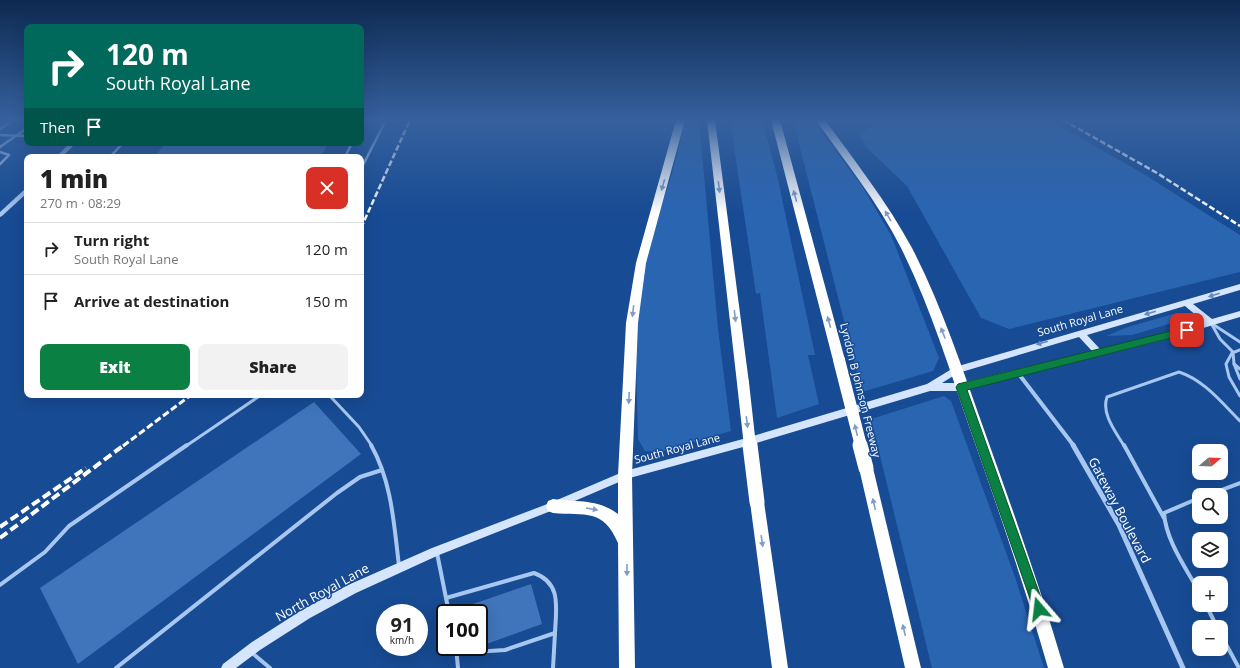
<!DOCTYPE html>
<meta charset="utf-8">
<style>
:root{--surface:#fff;--page:#f2f2f2;--text:#222;--muted:#767676;--line:#e0e0e0;--accent:#0b8043}
body{margin:0;font-family:"Open Sans",sans-serif;background:var(--page);color:var(--text);height:100vh;display:flex;flex-direction:column;font-size:15px;white-space:nowrap}
*{box-sizing:border-box;margin:0}
p{font-size:13px;color:var(--muted)}
.icon{flex:none;width:22px;height:22px;fill:none;stroke:currentColor;stroke-width:2;stroke-linecap:round;stroke-linejoin:round}
.map{position:relative;flex:1;overflow:hidden}
.details{position:absolute;left:24px;top:154px;width:340px;height:244px;display:flex;flex-direction:column;background:var(--surface);border-radius:8px;box-shadow:0 4px 16px #0002}
.details>*{flex:none}
.banner{position:absolute;left:24px;top:24px;width:340px;height:122px;border-radius:8px;box-shadow:0 4px 16px #0002;background:#00695c;color:#fff;overflow:hidden}
.needle{width:26px;rotate:71deg}
.buttons{position:absolute;left:1192px;top:444px;display:grid;gap:8px}
.buttons a{display:grid;place-items:center;width:36px;height:36px;border-radius:8px;background:var(--surface);box-shadow:0 4px 16px #0002;font-size:20px}
.speed{position:absolute;left:376px;top:604px;display:flex;gap:8px;font-size:20px;font-weight:700;text-align:center}
.speed>*{display:grid;place-content:center;width:52px;height:52px;border-radius:50%;background:var(--surface);box-shadow:0 4px 16px #0002;line-height:1}
.speed small{font-size:10px;font-weight:400}
.speed .limit{border:2px solid #111;border-radius:6px;background:#fff;color:#111}
.pin{position:absolute;display:grid;place-items:center;width:34px;height:34px;color:#fff;margin:-17px;border-radius:8px;box-shadow:0 2px 6px #0006}
.me{position:absolute;width:44px;margin:-22px;rotate:343deg;stroke-linejoin:round;filter:drop-shadow(0 0 3px #0008)}
.turn{display:flex;align-items:center;gap:14px;height:84px;padding:0 16px;font-size:18px}
.turn .icon{width:52px;height:52px;stroke-width:2.5}
.turn b{display:block;font-size:28px;line-height:34px}
.then{display:flex;align-items:center;height:38px;padding:0 16px;background:#0003;gap:8px;font-size:15px}
.round{display:grid;place-items:center;flex:none;width:42px;height:42px;border-radius:8px;background:var(--page)}
.summary{display:flex;align-items:center;justify-content:space-between;height:68px;padding:0 16px}
h1{font-size:24px;font-weight:800;line-height:30px}
.action{display:flex;gap:8px;margin-top:auto;padding:8px 16px}
.action a{flex:1;height:46px;border-radius:8px;background:var(--accent);color:#fff;font-size:16px;font-weight:800;line-height:46px;text-align:center}
.action a+a{background:var(--page);color:var(--text)}
ul{padding:0;list-style:none}
li{display:flex;align-items:center;gap:12px;height:52px;padding:0 16px;border-top:1px solid var(--line)}
li div{flex:1}
li b{display:block;font-size:15px}
li em{font-style:normal}
.map>svg:first-child{display:block}
</style>
<div class="map">
<svg width="1240" height="668" viewBox="0 0 1240 668">
<rect width="100%" height="100%" fill="#174b93"/>
<g fill="#2a65b2">
<path d="M 684,120 L 699,120 L 718,329 L 731,431 L 660,452 L 645,451 L 638,439 C 637,386 633,331 642,279 C 651,225 677,173 684,120 Z"/>
<polygon points="730,120 762,120 777,175 815,355 808,355 819,404 777,418 760,293 756,294"/>
<polygon points="793,120 813,120 862,186 891,235 939,358 933,371 862,392"/>
<polygon points="875,120 1049,120 1142,173 1240,235 1240,272 1009,329 981,318 907,186 867,148 860,135 876,122"/>
<polygon points="1173,314 1179,316 1182,320 1132,335 1106,336 1128,327"/>
<polygon points="944,396 951,401 1015,577 1044,668 932,668 871,419"/>
</g>
<g fill="#4075bb">
<polygon points="166,143 329,143 320,157 154,157"/>
<polygon points="314,402 361,454 78,664 40,588"/>
<polygon points="531,584 542,624 481,646 479,634 479,613 475,613 473,604"/>
</g>
<g fill="none" stroke-linecap="round" stroke-linejoin="round">
<g stroke="#a7c7f0" stroke-width="2.5">
<polyline points="361,126 364,120"/>
<polyline points="0,129 13,120"/>
<polyline points="0,135 27,136"/>
<polyline points="0,147 27,128"/>
<polyline points="0,152 9,155 0,164"/>
<polyline points="110,157 123,143"/>
<polyline points="345,157 352,143"/>
<polyline points="361,169 386,120"/>
</g>
<g stroke="#a7c7f0" stroke-width="3">
<polyline points="1211,323 1220,339 1233,352 1234,364 1240,379"/>
<polyline points="1211,323 1240,342"/>
<polyline points="1240,350 1232,353 1226,364 1229,377 1240,396"/>
<polyline points="1234,364 1240,369"/>
<polyline points="329,395 359,427 372,446"/>
<polyline points="186,446 261,395"/>
<path d="M 1124,446 C 1116,432 1101,414 1107,397 L 1179,372 C 1204,380 1222,403 1240,421"/>
</g>
<g stroke="#a7c7f0" stroke-width="4">
<path d="M 371,445 C 392,482 394,525 399,566"/>
<polyline points="1124,445 1164,518"/>
<polyline points="1208,495 1240,483"/>
<path d="M 1199,498 L 1164,513 C 1166,541 1186,568 1199,592"/>
<polyline points="437,553 449,613"/>
<polyline points="0,585 45,552 69,526 187,445"/>
<path d="M 446,598 L 534,573 C 562,583 556,608 555,633"/>
<polyline points="1206,605 1217,627"/>
<polyline points="1221,635 1239,668"/>
<polyline points="456,647 458,668"/>
<polyline points="251,652 270,668"/>
<polyline points="458,653 505,650 555,633 553,668"/>
<polyline points="116,668 337,493 360,477 382,470"/>
</g>
<polyline stroke="#a7c7f0" stroke-width="4" points="1018,373 1074,446"/>
<polyline stroke="#a7c7f0" stroke-width="5" points="1073,445 1119,525 1183,668"/>
<g fill="#a7c7f0" fill-rule="evenodd">
<polygon points="70,143 76,143 62,157 56,157"/>
<polygon points="27,188 27,193 2,216 0,217 0,212 25,189"/>
</g>
<path fill="#d5e5fb" fill-rule="evenodd" d="M 1240,284 L 1240,290 L 1193,304 L 1212,319 L 1240,311 L 1240,317 L 1163,340 L 961,391 L 930,391 L 743,447 L 626,479 L 556,509 L 439,555 L 356,593 L 310,618 L 260,650 L 236,668 L 221,668 L 223,664 L 252,642 L 302,610 L 348,585 L 432,548 L 550,503 L 625,471 L 743,439 L 927,384 L 955,367 ZM 1185,306 L 1204,322 L 1163,334 L 1100,349 L 1087,335 ZM 1079,337 L 1092,351 L 961,383 L 942,383 L 958,373 Z"/>
<g fill="#fff" fill-rule="evenodd">
<path d="M 676,120 L 685,120 L 646,263 L 638,323 L 632,475 L 635,668 L 619,668 L 618,543 C 603,508 586,516 553,513 L 548,511 L 546,506 L 548,501 L 553,499 C 576,502 599,499 618,514 L 618,475 L 626,323 L 636,263 Z"/>
<polygon points="707,120 715,120 749,383 747,387 743,388 739,387 737,383"/>
<polygon points="771,120 780,120 845,360 843,364 839,365 835,364 833,360"/>
<path d="M 816,120 L 825,120 C 855,161 887,202 912,248 C 941,304 961,365 982,424 C 1011,505 1040,586 1064,668 L 1048,668 C 1025,587 998,508 970,429 C 949,368 930,306 901,248 C 878,202 845,162 816,120 Z"/>
<polygon points="866,462 871,464 873,468 921,668 905,668 859,468 861,464"/>
<polygon points="757,495 762,497 764,502 788,668 772,668 750,502 752,497"/>
</g>
<g stroke="#fff" stroke-width="2.5" stroke-dasharray="6 2.5" stroke-linecap="butt">
<polyline points="1063,120 1157,173 1240,226"/>
<polyline points="361,228 410,120"/>
</g>
<polyline stroke="#fff" stroke-width="3" stroke-dasharray="7 3" stroke-linecap="butt" points="123,446 191,395"/>
<g stroke="#fff" stroke-width="4" stroke-dasharray="9 4" stroke-linecap="butt">
<polyline points="0,527 86,468"/>
<polyline points="0,538 124,445"/>
</g>
<g stroke="#fff" stroke-width="12">
<polyline points="839,360 861,446"/>
<polyline points="743,383 750,446"/>
</g>
<g stroke="#fff" stroke-width="15">
<polyline points="750,445 757,502"/>
<polyline points="860,445 866,468"/>
</g>
</g>
<defs><path id="oneway-solid" d="M-6-.8H1V-3.2L6.5 0L1 3.2V.8H-6Z"/></defs>
<g fill="#7f9cc4">
<use href="#oneway-solid" transform="translate(663 185) rotate(106)"/>
<use href="#oneway-solid" transform="translate(719 187) rotate(83)"/>
<use href="#oneway-solid" transform="translate(795 196) rotate(-105)"/>
<use href="#oneway-solid" transform="translate(888 216) rotate(-120)"/>
<use href="#oneway-solid" transform="translate(633 311) rotate(97)"/>
<use href="#oneway-solid" transform="translate(735 316) rotate(83)"/>
<use href="#oneway-solid" transform="translate(829 322) rotate(-105)"/>
<use href="#oneway-solid" transform="translate(943 333) rotate(-111)"/>
<use href="#oneway-solid" transform="translate(629 398) rotate(92)"/>
<use href="#oneway-solid" transform="translate(747 422) rotate(83)"/>
<use href="#oneway-solid" transform="translate(856 430) rotate(-104)"/>
<use href="#oneway-solid" transform="translate(874 504) rotate(-103)"/>
<use href="#oneway-solid" transform="translate(592 509) rotate(10)"/>
<use href="#oneway-solid" transform="translate(762 541) rotate(82)"/>
<use href="#oneway-solid" transform="translate(627 570) rotate(90)"/>
<use href="#oneway-solid" transform="translate(904 630) rotate(-103)"/>
</g>
<g fill="#6389bd">
<use href="#oneway-solid" transform="translate(1214 295) rotate(163)"/>
<use href="#oneway-solid" transform="translate(1150 313) rotate(164)"/>
<use href="#oneway-solid" transform="translate(1042 343) rotate(164)"/>
</g>
<linearGradient id="sky" x2="0" y2="1"><stop stop-color="#0d2951"/><stop offset="0.56" stop-color="#36619e"/><stop offset="1" stop-color="#36619e" stop-opacity="0"/></linearGradient>
<rect width="1240" height="214" fill="url(#sky)"/>
<polygon fill="#0b8043" stroke="#07532c" points="1187,327 1190,328 1190,333 967,390 1045,609 1043,613 1039,615 1035,613 956,387 958,384"/>
<g text-anchor="middle" dominant-baseline="central" stroke-width="3" stroke-linejoin="round" paint-order="stroke">
<g font-size="11" fill="#fff" stroke="#174b93">
<text transform="translate(1080 320) rotate(-16)">South Royal Lane</text>
<text transform="translate(861 390) rotate(76)">Lyndon B Johnson Freeway</text>
<text transform="translate(677 448) rotate(-15)">South Royal Lane</text>
</g>
<g font-size="13" fill="#fff" stroke="#174b93">
<text transform="translate(1120 510) rotate(62)">Gateway Boulevard</text>
<text transform="translate(322 592) rotate(-29)">North Royal Lane</text>
</g>
</g>
</svg>
<div class="buttons">
<a><svg class="needle" viewBox="-14 -14 28 28"><path d="M0-13l5 13h-10z" fill="#e53935"/><path d="M0 13l5-13h-10z" fill="#767676"/></svg></a>
<a><svg class="icon" aria-label="search" viewBox="0 0 24 24"><circle cx="10" cy="10" r="6"/><path d="M15 15l6 6"/></svg></a>
<a><svg class="icon" aria-label="layers" viewBox="0 0 24 24"><path d="M12 4l9 5-9 5-9-5zM3 14l9 5 9-5"/></svg></a>
<a>+</a>
<a>−</a>
</div>
<div class="speed"><div>91<small>km/h</small></div><div class="limit">100</div></div>
<div class="pin" style="left:1187px;top:330px;background:#d93025"><svg class="icon" aria-label="arrive" viewBox="0 0 24 24"><path d="M6 21V4h12l-3 4 3 4H6"/></svg></div>
<svg class="me" style="left:1039px;top:609px" viewBox="-20 -20 40 40"><path d="M0-17L14 15 0 8-14 15z" fill="#0b8043" stroke="#fff" stroke-width="4"/></svg>
<div class="banner">
<div class="turn"><svg class="icon" aria-label="right" viewBox="0 0 24 24"><path d="M7 20v-9h11M14 6l5 5-5 5"/></svg><div><b>120 m</b>South Royal Lane</div></div>
<div class="then">Then<svg class="icon" aria-label="arrive" viewBox="0 0 24 24"><path d="M6 21V4h12l-3 4 3 4H6"/></svg></div>
</div>
<section class="details">
<div class="summary"><div><h1>1 min</h1><p>270 m · 08:29</p></div><a class="round" style="background:#d93025;color:#fff"><svg class="icon" aria-label="close" viewBox="0 0 24 24"><path d="M6 6l12 12M18 6L6 18"/></svg></a></div>
<ul>
<li><svg class="icon" aria-label="right" viewBox="0 0 24 24"><path d="M7 20v-9h11M14 6l5 5-5 5"/></svg><div><b>Turn right</b><p>South Royal Lane</p></div><em>120 m</em></li>
<li><svg class="icon" aria-label="arrive" viewBox="0 0 24 24"><path d="M6 21V4h12l-3 4 3 4H6"/></svg><div><b>Arrive at destination</b></div><em>150 m</em></li>
</ul>
<div class="action"><a>Exit</a><a>Share</a></div>
</section>
</div>
